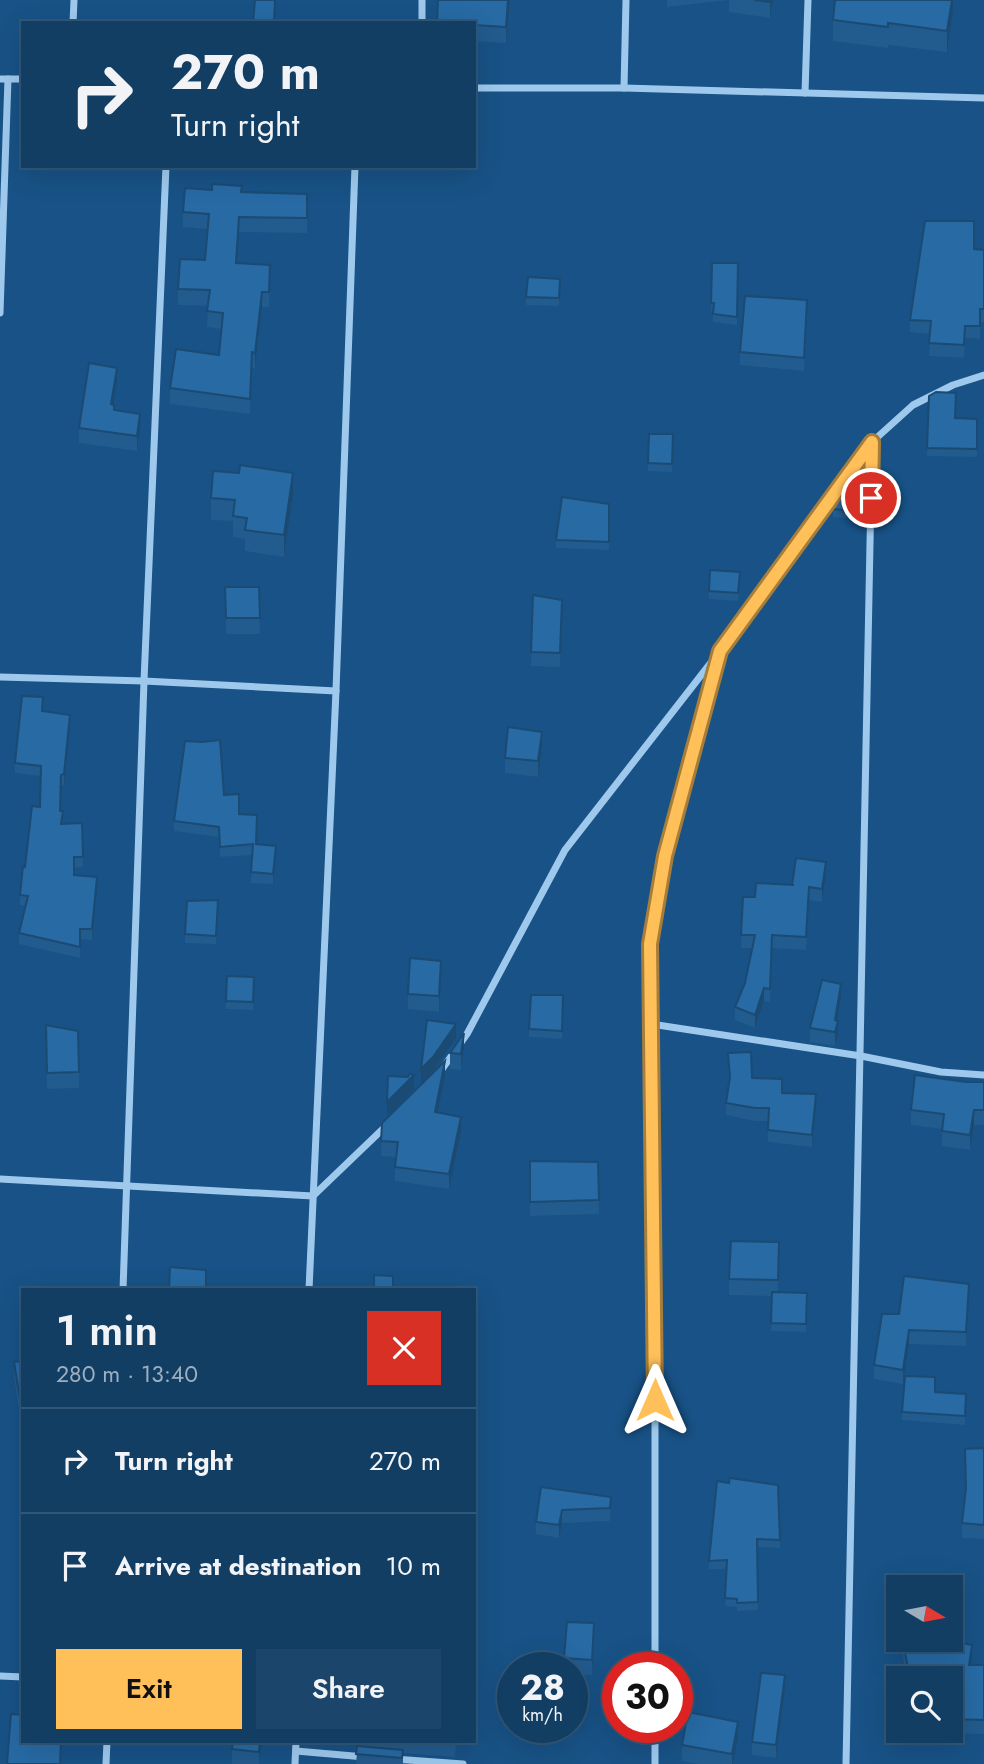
<!DOCTYPE html>
<meta charset="utf-8">
<style>
:root{--surface:#123e64;--page:#1b456a;--text:#f1f3f6;--muted:#9caebf;--line:#315778;--accent:#ffc05a}
body{margin:0;font-family:Jost,sans-serif;background:var(--page);color:var(--text);height:100vh;display:flex;flex-direction:column;font-size:26px;white-space:nowrap}
*{box-sizing:border-box;margin:0}
p{font-size:23px;color:var(--muted)}
.icon{flex:none;width:38px;height:38px;fill:none;stroke:currentColor;stroke-width:2;stroke-linecap:round;stroke-linejoin:round}
.map{position:relative;flex:1;overflow:hidden}
.panel{position:absolute;left:21px;top:1288px;width:455px;height:455px;display:flex;flex-direction:column;background:var(--surface);border-radius:0px;box-shadow:0 7px 28px #0002,0 0 0 2px var(--line)}
.panel>*{flex:none}
.banner{position:absolute;left:21px;top:21px;width:455px;height:147px;border-radius:0px;box-shadow:0 7px 28px #0002,0 0 0 2px var(--line);background:#123e64;color:var(--text);overflow:hidden}
.needle{width:46px;rotate:100deg}
.controls{position:absolute;left:886px;top:1575px;display:grid;gap:14px}
.controls a{display:grid;place-items:center;width:77px;height:77px;border-radius:0px;background:var(--surface);box-shadow:0 7px 28px #0002,0 0 0 2px var(--line);font-size:35px}
.speed{position:absolute;left:497px;top:1652px;display:flex;gap:14px;font-size:35px;font-weight:700;text-align:center}
.speed>*{display:grid;place-content:center;width:91px;height:91px;border-radius:50%;background:var(--surface);box-shadow:0 7px 28px #0002,0 0 0 2px var(--line);line-height:1}
.speed small{font-size:18px;font-weight:400}
.speed .limit{border:10px solid #d22;background:#fff;color:#111}
.pin{position:absolute;display:grid;place-items:center;width:60px;height:60px;color:#fff;margin:-30px;border:4px solid #fff;border-radius:50%;box-shadow:0 2px 7px #0007}
.me{position:absolute;width:77px;margin:-38px;rotate:0deg;stroke-linejoin:round;filter:drop-shadow(0 0 5px #0008)}
.turn{display:flex;align-items:center;gap:24px;height:147px;padding:0 35px;font-size:32px}
.turn .icon{width:91px;height:91px;stroke-width:2.5}
.turn b{display:block;font-size:49px;line-height:60px}
.round{display:grid;place-items:center;flex:none;width:74px;height:74px;border-radius:0px;background:var(--page)}
.head{display:flex;align-items:center;justify-content:space-between;height:119px;padding:0 35px}
h1{font-size:42px;font-weight:600;line-height:52px}
.button{display:flex;gap:14px;margin-top:auto;padding:14px 35px}
.button a{flex:1;height:80px;border-radius:0px;background:var(--accent);color:#111;font-size:28px;font-weight:600;line-height:80px;text-align:center}
.button a+a{background:var(--page);color:var(--text)}
ul{padding:0;list-style:none}
li{display:flex;align-items:center;gap:21px;height:105px;padding:0 35px;border-top:2px solid var(--line)}
li div{flex:1}
li b{display:block;font-size:26px}
li em{font-style:normal}
.map>svg:first-child{display:block}
</style>
<div class="map">
<svg width="984" height="1764" viewBox="0 0 984 1764">
<rect width="100%" height="100%" fill="#185286"/>
<g fill="none" stroke-linecap="round" stroke-linejoin="round">
<g stroke="#9ec9ed" stroke-width="7">
<polyline points="73,23 74,0"/>
<polyline points="422,23 422,0"/>
<polyline points="0,79 23,79"/>
<polyline points="474,88 624,88 984,98"/>
<polyline points="624,88 626,0"/>
<polyline points="805,93 808,0"/>
<polyline points="0,313 8,79"/>
<polyline points="0,677 144,681 336,691"/>
<polyline points="651,1024 861,1056 941,1072 984,1075"/>
<polyline points="440,1072 467,1034 565,850 720,651 872,442 913,405 953,385 984,375"/>
<polyline points="0,1179 313,1196 387,1125"/>
<polyline points="123,1290 144,681 166,166"/>
<polyline points="309,1290 336,691 355,166"/>
<polyline points="655,1668 655,1373 650,944 665,856 719,655"/>
<polyline points="0,1676 23,1677"/>
<polyline points="296,1751 365,1757"/>
<polyline points="394,1759 463,1764"/>
<polyline points="106,1764 107,1741"/>
<polyline points="295,1764 296,1741"/>
<polyline points="655,1764 655,1727"/>
<polyline points="846,1764 872,442"/>
</g>
</g>
<g fill="#225b8d">
<polygon points="438,0 510,0 506,43 474,41 474,23 437,23"/>
<polygon points="667,0 773,0 770,18 729,12 729,0 667,7"/>
<polygon points="953,0 953,11 947,52 888,45 888,48 833,41 833,20"/>
<polygon points="242,192 307,194 307,233 239,232 237,263 270,265 269,307 262,307 255,368 252,368 250,414 170,404 170,388 219,355 221,329 207,327 208,306 178,305 178,289 205,260 208,229 183,227 183,212"/>
<polygon points="974,249 984,250 984,322 980,322 980,339 965,338 964,358 929,356 930,334 910,332 910,320"/>
<polygon points="712,263 738,263 737,325 713,322 713,311 711,311"/>
<polygon points="560,279 559,306 526,305 526,297"/>
<polygon points="807,313 804,371 740,365 740,352"/>
<polygon points="117,382 113,405 114,410 140,428 137,451 79,443 79,428"/>
<polygon points="929,396 955,418 977,419 977,457 927,456"/>
<polygon points="649,434 673,434 672,472 648,471"/>
<polygon points="858,479 855,519 833,517 833,509"/>
<polygon points="293,494 284,557 245,551 245,539 233,537 233,521 211,520 211,498"/>
<polygon points="609,504 609,550 556,548 556,540"/>
<polygon points="740,580 738,601 709,599 709,591"/>
<polygon points="225,587 259,587 260,634 226,634"/>
<polygon points="533,595 562,614 560,667 531,666"/>
<polygon points="43,712 70,725 64,785 61,785 61,811 63,823 82,823 83,867 74,868 74,875 97,888 92,940 80,939 80,958 19,944 19,933 26,906 20,905 20,895 25,867 40,807 41,776 15,773 15,763"/>
<polygon points="542,747 538,777 505,773 505,758"/>
<polygon points="224,795 239,814 257,844 276,857 273,884 251,883 252,855 220,857 219,837 174,831 174,821"/>
<polygon points="826,875 822,902 809,900 806,950 772,948 770,1002 764,1001 755,1028 735,1020 735,1007 745,983 752,948 741,948 743,897 755,897"/>
<polygon points="218,908 216,944 185,943 185,934"/>
<polygon points="227,976 254,977 253,1010 226,1009"/>
<polygon points="441,976 439,1012 408,1009 408,994"/>
<polygon points="563,995 562,1039 529,1037 529,1029"/>
<polygon points="841,998 837,1021 838,1035 835,1046 810,1042 810,1028"/>
<polygon points="46,1041 79,1072 79,1088 47,1089"/>
<polygon points="464,1049 461,1070 450,1069 450,1053"/>
<polygon points="728,1053 752,1078 782,1093 816,1107 812,1147 768,1142 768,1121 755,1121 726,1115 726,1103 729,1081"/>
<polygon points="445,1076 438,1113 461,1132 449,1189 395,1181 395,1167 396,1157 381,1156 382,1123"/>
<polygon points="966,1082 984,1082 984,1125 974,1125 970,1150 942,1146 942,1129 911,1125 911,1110"/>
<polygon points="530,1161 598,1162 599,1214 530,1216"/>
<polygon points="779,1242 778,1292 807,1293 806,1332 771,1331 772,1296 729,1295 729,1279"/>
<polygon points="969,1298 966,1346 909,1344 903,1384 874,1379 874,1365 899,1314"/>
<polygon points="23,1361 23,1421 21,1421 14,1378 14,1362"/>
<polygon points="935,1392 966,1402 965,1425 902,1420 902,1412"/>
<polygon points="984,1448 984,1539 962,1538 962,1523"/>
<polygon points="729,1483 778,1485 780,1548 757,1547 758,1610 737,1611 737,1607 725,1606 727,1569 709,1569 709,1561"/>
<polygon points="541,1487 611,1497 610,1521 562,1523 559,1538 536,1534 536,1522"/>
<polygon points="594,1639 592,1675 572,1674 572,1668 564,1668 564,1658"/>
<polygon points="903,1642 972,1659 971,1665 984,1665 984,1734 941,1733 941,1731 950,1731 950,1678 905,1668 903,1657"/>
<polygon points="513,1672 513,1711 507,1710 507,1702"/>
<polygon points="785,1688 776,1758 752,1755 752,1742"/>
<polygon points="738,1738 733,1764 699,1764 682,1761 682,1745"/>
<polygon points="262,1741 259,1764 232,1764 232,1749"/>
<polygon points="358,1741 456,1741 455,1757 403,1753 403,1764 356,1764"/>
</g>
<g fill="#1b4a73">
<polygon points="508,0 510,0 506,43 506,27"/>
<polygon points="770,0 773,0 770,18"/>
<polygon points="952,0 953,0 953,11 947,52 947,31"/>
<polygon points="239,217 239,232 236,278 236,263"/>
<polygon points="262,292 262,307 255,368 255,353"/>
<polygon points="117,368 117,382 111,419 111,404"/>
<polygon points="140,414 140,428 137,451 137,436"/>
<polygon points="293,473 293,494 284,557 284,535"/>
<polygon points="70,715 70,725 64,785 64,774"/>
<polygon points="542,732 542,747 538,777 538,761"/>
<polygon points="276,846 276,857 273,884 273,874"/>
<polygon points="826,862 826,875 822,902 822,889"/>
<polygon points="97,877 97,888 92,940 92,929"/>
<polygon points="441,961 441,976 439,1012 439,996"/>
<polygon points="841,984 841,998 835,1034 835,1020"/>
<polygon points="764,988 764,1001 755,1028 755,1015"/>
<polygon points="838,1021 838,1035 835,1046 835,1032"/>
<polygon points="456,1024 456,1038 433,1071 421,1083 421,1069"/>
<polygon points="464,1033 464,1049 461,1070 461,1054"/>
<polygon points="445,1061 445,1076 435,1127 435,1112"/>
<polygon points="414,1075 414,1089 387,1116 387,1102"/>
<polygon points="816,1094 816,1107 812,1147 812,1135"/>
<polygon points="974,1110 974,1125 970,1150 970,1135"/>
<polygon points="461,1117 461,1132 449,1189 449,1174"/>
<polygon points="969,1284 969,1298 966,1346 966,1332"/>
<polygon points="909,1330 909,1344 903,1384 903,1370"/>
<polygon points="562,1510 562,1523 559,1538 559,1525"/>
<polygon points="594,1623 594,1639 592,1675 592,1660"/>
<polygon points="972,1645 972,1659 969,1679 969,1665"/>
<polygon points="785,1675 785,1688 776,1758 776,1745"/>
<polygon points="738,1722 738,1738 733,1764 732,1764 732,1754"/>
<polygon points="260,1741 262,1741 259,1764 259,1752"/>
</g>
<g fill="#276aa4" stroke="#1b4a73" stroke-width="2">
<polygon points="255,0 275,0 274,23 253,23"/>
<polygon points="438,0 508,0 506,27 474,25 474,23 437,22"/>
<polygon points="754,0 770,0 770,2"/>
<polygon points="835,0 952,0 947,31 888,23 888,27 833,20"/>
<polygon points="212,184 242,186 241,192 307,194 307,218 239,217 236,263 270,265 269,292 262,292 255,353 252,352 250,399 170,388 176,349 219,355 223,313 207,311 210,290 178,289 180,259 205,260 209,214 183,212 185,188 212,190"/>
<polygon points="925,221 974,221 974,249 984,250 984,309 980,309 980,326 965,326 964,345 929,343 931,321 910,320"/>
<polygon points="712,263 738,263 737,317 713,314 714,303 711,303"/>
<polygon points="528,277 560,279 559,298 526,297"/>
<polygon points="745,296 807,300 804,358 740,352"/>
<polygon points="89,363 117,368 111,404 114,405 114,410 140,414 137,436 79,428"/>
<polygon points="936,392 956,393 955,418 977,419 977,449 927,448 929,396"/>
<polygon points="649,434 673,434 672,464 648,463"/>
<polygon points="240,465 293,473 284,535 245,530 247,518 233,516 235,500 211,498 213,471 239,473"/>
<polygon points="853,470 858,471 855,511 833,509 834,497"/>
<polygon points="562,497 609,504 609,542 556,540"/>
<polygon points="710,570 740,572 738,593 709,591"/>
<polygon points="225,587 259,587 260,618 226,618"/>
<polygon points="533,595 562,600 560,653 531,652"/>
<polygon points="22,696 43,697 42,711 70,715 64,774 61,775 60,811 63,811 61,824 82,823 83,857 74,857 74,875 97,877 92,929 80,929 80,947 19,933 28,896 20,895 23,866 25,867 32,806 40,807 41,766 15,763"/>
<polygon points="508,727 542,732 538,761 505,758"/>
<polygon points="220,740 224,795 239,794 239,814 257,815 256,844 276,846 273,874 251,872 253,844 220,847 219,827 174,821 185,741 202,742"/>
<polygon points="796,858 826,862 822,889 809,887 806,937 772,935 770,989 764,988 755,1015 735,1007 745,983 755,935 741,935 743,897 755,897 756,883 794,885 792,885"/>
<polygon points="218,900 216,936 185,934 187,901"/>
<polygon points="410,958 441,961 439,996 408,994"/>
<polygon points="227,976 254,977 253,1002 226,1001"/>
<polygon points="822,980 841,984 835,1020 838,1021 835,1032 810,1028"/>
<polygon points="531,995 563,995 562,1031 529,1029"/>
<polygon points="427,1020 456,1024 433,1057 421,1069"/>
<polygon points="46,1025 78,1031 79,1072 47,1073"/>
<polygon points="464,1033 461,1054 450,1053"/>
<polygon points="751,1052 752,1078 782,1079 782,1093 816,1094 812,1135 768,1130 769,1108 755,1108 726,1103 730,1077 728,1053"/>
<polygon points="445,1061 435,1112 461,1117 449,1174 395,1167 398,1142 381,1141 382,1123"/>
<polygon points="409,1074 414,1075 387,1102 388,1076 408,1077"/>
<polygon points="915,1075 966,1082 984,1082 984,1110 974,1110 970,1135 942,1131 944,1114 911,1110"/>
<polygon points="530,1161 598,1162 599,1200 530,1202"/>
<polygon points="731,1241 779,1242 778,1280 729,1279"/>
<polygon points="170,1267 206,1270 206,1290 169,1290"/>
<polygon points="374,1275 393,1276 393,1290 374,1290"/>
<polygon points="904,1276 969,1284 966,1332 909,1330 903,1370 874,1365 882,1314 899,1314"/>
<polygon points="772,1292 807,1293 806,1324 771,1323"/>
<polygon points="23,1361 23,1405 21,1406 14,1362"/>
<polygon points="905,1376 935,1377 935,1392 966,1394 965,1416 902,1412"/>
<polygon points="984,1448 984,1525 962,1523 966,1488 965,1449"/>
<polygon points="730,1478 778,1485 780,1540 757,1539 758,1602 737,1603 737,1599 725,1598 727,1560 709,1561 717,1481 729,1483"/>
<polygon points="541,1487 611,1497 610,1508 562,1510 559,1525 536,1522"/>
<polygon points="567,1622 594,1623 592,1660 564,1658"/>
<polygon points="919,1640 945,1640 972,1645 969,1665 984,1665 984,1720 950,1719 950,1678 904,1678 904,1668 908,1668 903,1642"/>
<polygon points="513,1672 513,1703 507,1702"/>
<polygon points="761,1673 785,1675 776,1745 752,1742"/>
<polygon points="688,1712 738,1722 732,1754 682,1745"/>
<polygon points="11,1714 23,1715 23,1741 61,1741 60,1764 7,1764"/>
<polygon points="233,1741 260,1741 259,1752 232,1749"/>
<polygon points="431,1741 455,1741 455,1743"/>
<polygon points="357,1746 403,1750 402,1758 356,1754"/>
</g>
<g fill="none" stroke-linecap="round" stroke-linejoin="round">
<defs>
<polyline id="route" points="655,1400 650,944 665,856 720,651 872,442 871,498"/>
</defs>
<use href="#route" stroke="#a67d3a" stroke-width="18"/>
<use href="#route" stroke="#ffc05a" stroke-width="12"/>
</g>
</svg>
<div class="controls">
<a><svg class="needle" viewBox="-14 -14 28 28"><path d="M0-13l5 13h-10z" fill="#e53935"/><path d="M0 13l5-13h-10z" fill="#9caebf"/></svg></a>
<a><svg class="icon" aria-label="search" viewBox="0 0 24 24"><circle cx="10" cy="10" r="6"/><path d="M15 15l6 6"/></svg></a>
</div>
<div class="speed"><div>28<small>km/h</small></div><div class="limit">30</div></div>
<div class="pin" style="left:871px;top:498px;background:#d93025"><svg class="icon" aria-label="arrive" viewBox="0 0 24 24"><path d="M6 21V4h12l-3 4 3 4H6"/></svg></div>
<svg class="me" style="left:655px;top:1400px" viewBox="-20 -20 40 40"><path d="M0-17L14 15 0 8-14 15z" fill="#ffc05a" stroke="#fff" stroke-width="4"/></svg>
<div class="banner">
<div class="turn"><svg class="icon" aria-label="right" viewBox="0 0 24 24"><path d="M7 20v-9h11M14 6l5 5-5 5"/></svg><div><b>270 m</b>Turn right</div></div>
</div>
<section class="panel">
<div class="head"><div><h1>1 min</h1><p>280 m · 13:40</p></div><a class="round" style="background:#d93025;color:#fff"><svg class="icon" aria-label="close" viewBox="0 0 24 24"><path d="M6 6l12 12M18 6L6 18"/></svg></a></div>
<ul>
<li><svg class="icon" aria-label="right" viewBox="0 0 24 24"><path d="M7 20v-9h11M14 6l5 5-5 5"/></svg><div><b>Turn right</b></div><em>270 m</em></li>
<li><svg class="icon" aria-label="arrive" viewBox="0 0 24 24"><path d="M6 21V4h12l-3 4 3 4H6"/></svg><div><b>Arrive at destination</b></div><em>10 m</em></li>
</ul>
<div class="button"><a>Exit</a><a>Share</a></div>
</section>
</div>
